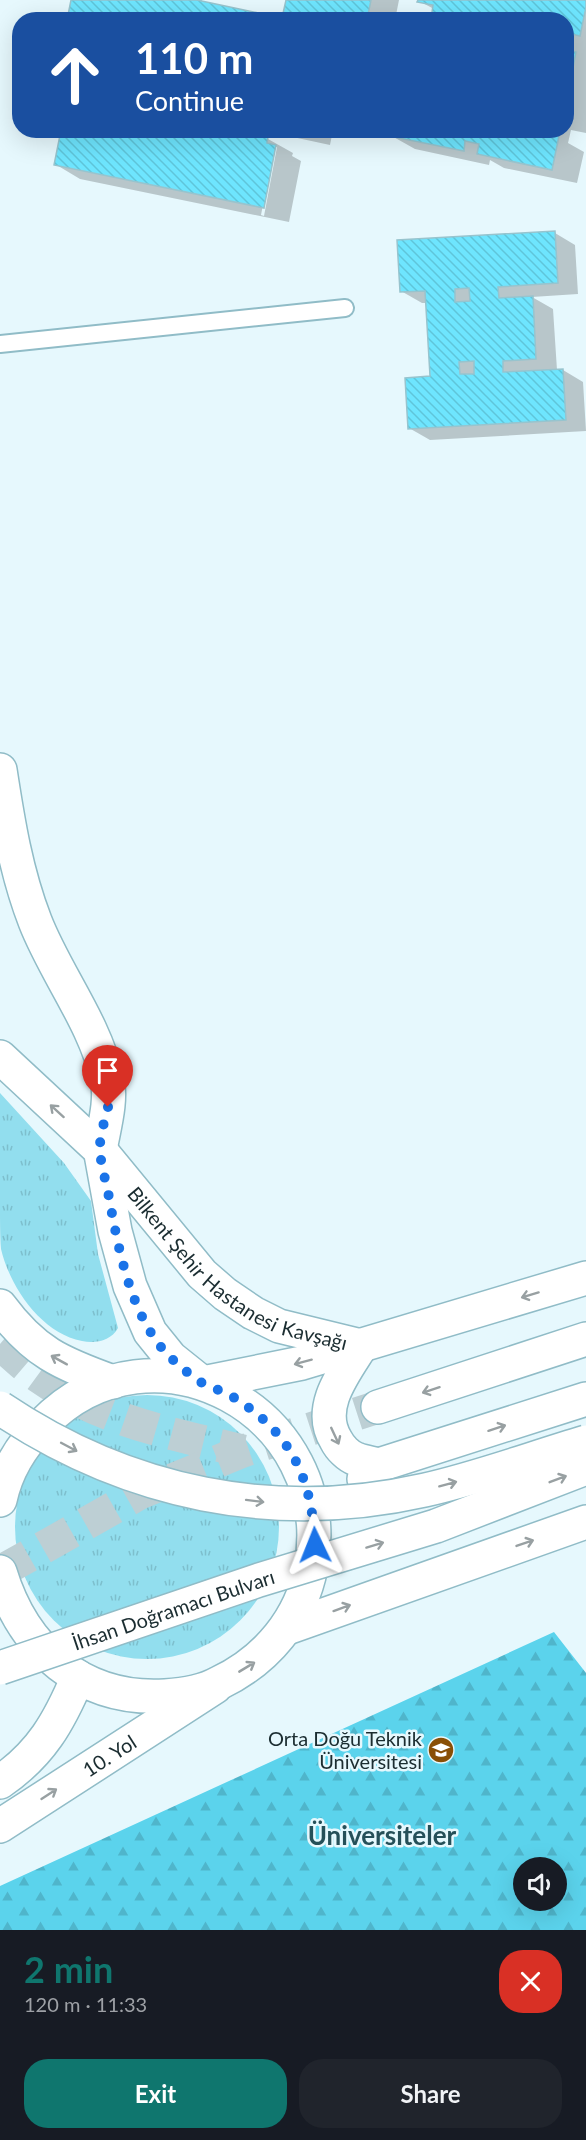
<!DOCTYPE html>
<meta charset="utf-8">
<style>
:root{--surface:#171b24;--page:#20242c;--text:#f1f3f6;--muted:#9ea1a6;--accent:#0f766e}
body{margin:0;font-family:Lato,sans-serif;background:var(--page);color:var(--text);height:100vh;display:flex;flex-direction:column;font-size:22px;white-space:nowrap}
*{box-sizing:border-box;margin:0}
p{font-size:20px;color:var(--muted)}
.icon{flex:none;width:33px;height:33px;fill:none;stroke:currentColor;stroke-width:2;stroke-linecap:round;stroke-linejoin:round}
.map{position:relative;height:1930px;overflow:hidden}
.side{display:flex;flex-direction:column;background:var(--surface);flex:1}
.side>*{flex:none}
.top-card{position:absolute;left:12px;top:12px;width:562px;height:126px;border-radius:24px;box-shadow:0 6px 24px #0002;background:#1a4fa0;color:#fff;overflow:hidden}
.tools{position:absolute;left:513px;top:1857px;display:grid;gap:12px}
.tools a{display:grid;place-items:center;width:54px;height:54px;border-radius:50%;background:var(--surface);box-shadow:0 6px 24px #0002;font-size:30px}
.pin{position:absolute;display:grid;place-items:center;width:51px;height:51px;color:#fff;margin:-62px -26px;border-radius:50% 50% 50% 0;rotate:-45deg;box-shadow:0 0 6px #0007}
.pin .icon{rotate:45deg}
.me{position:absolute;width:66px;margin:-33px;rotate:358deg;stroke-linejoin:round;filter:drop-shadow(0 0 4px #0008)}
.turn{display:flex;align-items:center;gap:21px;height:126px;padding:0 24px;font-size:27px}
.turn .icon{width:78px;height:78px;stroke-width:2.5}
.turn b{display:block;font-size:42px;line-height:51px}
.round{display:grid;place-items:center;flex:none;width:63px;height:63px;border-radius:24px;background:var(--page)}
.overview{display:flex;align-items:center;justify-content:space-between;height:102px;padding:0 24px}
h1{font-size:36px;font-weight:700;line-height:45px;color:var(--accent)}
.cta{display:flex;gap:12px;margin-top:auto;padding:12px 24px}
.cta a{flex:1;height:69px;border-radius:24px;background:var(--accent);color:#fff;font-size:24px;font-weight:700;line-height:69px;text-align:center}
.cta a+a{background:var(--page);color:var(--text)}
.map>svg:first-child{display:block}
</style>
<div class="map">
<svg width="586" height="1930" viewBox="0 0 586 1930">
<defs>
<pattern id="grass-tufts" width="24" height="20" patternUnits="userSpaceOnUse" patternTransform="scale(1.5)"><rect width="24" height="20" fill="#92deee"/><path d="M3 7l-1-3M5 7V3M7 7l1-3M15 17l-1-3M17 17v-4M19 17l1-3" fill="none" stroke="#7dbfcd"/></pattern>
<pattern id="forest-firs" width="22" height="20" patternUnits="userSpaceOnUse" patternTransform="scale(1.5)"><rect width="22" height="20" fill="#5bd3ec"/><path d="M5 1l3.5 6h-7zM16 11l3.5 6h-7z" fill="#4fb5cb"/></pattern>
<pattern id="building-back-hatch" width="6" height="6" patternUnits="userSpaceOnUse" patternTransform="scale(1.5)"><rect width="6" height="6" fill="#6ee5fe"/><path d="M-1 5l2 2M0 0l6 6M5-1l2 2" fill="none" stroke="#5fc5da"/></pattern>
</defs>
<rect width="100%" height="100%" fill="#e6f8fd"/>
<g fill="url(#grass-tufts)">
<path d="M 0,1093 L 64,1163 L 91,1201 L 98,1254 L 118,1328 C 111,1341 95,1344 82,1341 C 41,1333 10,1287 1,1249 C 0,1236 0,1218 0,1203 C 0,1167 0,1130 0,1093 Z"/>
<circle cx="147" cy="1527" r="132"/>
</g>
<path fill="url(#forest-firs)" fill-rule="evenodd" d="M 554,1632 L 586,1673 L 586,1930 L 0,1930 L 0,1886 ZM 524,1868 L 556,1868 L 556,1900 L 524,1900 Z"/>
<g fill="#0003" fill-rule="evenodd">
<polygon points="73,0 202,0 202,3 284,19 287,0 399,0 395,20 69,20"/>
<polygon points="586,0 586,133 571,130 568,143 584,152 577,183 504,168 490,160 489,165 415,149 390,135 391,130 567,130 567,20 434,9 419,1"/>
<polygon points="278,130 333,130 330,145 288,136"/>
<path d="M 268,139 L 293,153 L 292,156 L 301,161 L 289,222 L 80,179 L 55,164 ZM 274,147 L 277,147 L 264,216 L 261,215 Z"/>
<polygon points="555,233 575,245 578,294 532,297 553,309 557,370 563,370 583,382 586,431 430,440 409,428 431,378 427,303 422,303 401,291"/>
</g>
<g fill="url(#building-back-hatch)" stroke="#97c4ce" stroke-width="1.5" fill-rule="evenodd">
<polygon points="71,0 197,0 282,18 286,0 371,0 368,15 362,13 360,20 67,20"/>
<polygon points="418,0 586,0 586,7 580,36 567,33 567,20 431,20 433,5 417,2"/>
<polygon points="567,50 576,52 567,98"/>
<polygon points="61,130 235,130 268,137 267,143 276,145 264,208 54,165"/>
<polygon points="390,130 543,130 543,132 559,136 552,170 477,154 479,144 465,141 464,151 389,136"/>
<path d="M 555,231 L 558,283 L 498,287 L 499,298 L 533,296 L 536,359 L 503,361 L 503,372 L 563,369 L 566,420 L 408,429 L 405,378 L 430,376 L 425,291 L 400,292 L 397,240 ZM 469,288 L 470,301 L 455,302 L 455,289 ZM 474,361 L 474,374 L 460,374 L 459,362 Z"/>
</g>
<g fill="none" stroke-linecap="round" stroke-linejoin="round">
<g stroke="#bdcfd4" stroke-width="33" stroke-dasharray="33 16" stroke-linecap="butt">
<path d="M 0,1344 C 13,1355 25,1367 39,1377 C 100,1420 172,1434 243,1451"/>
<polyline points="0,1572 140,1493 243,1451 378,1407"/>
</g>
<defs>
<polyline id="service" points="0,344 345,308"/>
<path id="minor" d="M 0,770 C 8,822 16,872 35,921 C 55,973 95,1023 107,1078 C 112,1101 104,1127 100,1150"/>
<g id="tertiary">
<path d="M 0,1782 C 41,1754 59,1722 78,1677"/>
<path id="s1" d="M 0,1826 L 215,1687"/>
</g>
<g id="primary">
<path id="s2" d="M 0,1057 L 100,1150 L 202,1274 L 225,1294 L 253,1313 L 279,1326 L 361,1346 C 344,1373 316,1408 336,1440 C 340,1448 348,1456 356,1459 C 363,1462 372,1463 379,1465"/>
<polyline points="101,1154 115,1231 130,1286 150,1332 171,1358 201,1382"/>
<path d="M 0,1306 C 34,1352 60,1363 113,1382"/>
<polyline points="203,1383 302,1363 586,1278"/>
<polyline points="378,1407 586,1339"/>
<polyline points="364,1479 379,1465 586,1399"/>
<path d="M 0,1500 C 6,1471 22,1445 43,1424 C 153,1311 339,1412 311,1567 C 301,1619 267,1660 219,1683 C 203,1692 183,1695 165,1696 C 82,1701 23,1649 0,1572"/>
<polyline points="287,1628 586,1522"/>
</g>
</defs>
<use href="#service" stroke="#90bcc7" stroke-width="20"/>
<use href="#minor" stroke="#90bcc7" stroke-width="36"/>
<use href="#tertiary" stroke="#90bcc7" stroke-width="36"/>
<use href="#primary" stroke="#90bcc7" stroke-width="36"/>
<use href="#service" stroke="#fff" stroke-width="16"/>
<use href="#minor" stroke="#fff" stroke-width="33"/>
<use href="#tertiary" stroke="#fff" stroke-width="33"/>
<use href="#primary" stroke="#fff" stroke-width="33"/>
<defs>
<g id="primary-bridge">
<path d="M 0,1408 C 128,1494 274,1524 425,1490 C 479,1478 532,1458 586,1442"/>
<path id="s3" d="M 0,1668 L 259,1580 L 436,1526 L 586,1468"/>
</g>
</defs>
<use href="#primary-bridge" stroke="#90bcc7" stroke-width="36" stroke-linecap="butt"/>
<use href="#primary-bridge" stroke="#fff" stroke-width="33"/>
</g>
<defs><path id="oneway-shaft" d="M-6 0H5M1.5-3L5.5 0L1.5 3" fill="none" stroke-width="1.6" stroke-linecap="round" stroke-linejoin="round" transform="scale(1.5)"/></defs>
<g stroke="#98a0a2">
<use href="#oneway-shaft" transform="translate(57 1111) rotate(-138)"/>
<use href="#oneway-shaft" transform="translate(530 1295) rotate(163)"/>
<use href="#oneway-shaft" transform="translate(59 1360) rotate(-151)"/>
<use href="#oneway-shaft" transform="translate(303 1362) rotate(165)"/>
<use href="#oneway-shaft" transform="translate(431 1390) rotate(162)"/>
<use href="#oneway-shaft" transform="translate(497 1428) rotate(-18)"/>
<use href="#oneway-shaft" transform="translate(335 1436) rotate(65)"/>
<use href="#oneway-shaft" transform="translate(69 1447) rotate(28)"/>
<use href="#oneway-shaft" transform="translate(558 1479) rotate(-21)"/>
<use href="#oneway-shaft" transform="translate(448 1484) rotate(-15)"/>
<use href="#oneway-shaft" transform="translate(255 1501) rotate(7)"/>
<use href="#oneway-shaft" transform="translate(525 1543) rotate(-19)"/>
<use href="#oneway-shaft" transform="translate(375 1545) rotate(-17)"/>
<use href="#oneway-shaft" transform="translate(342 1608) rotate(-20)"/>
<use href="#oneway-shaft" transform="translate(247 1667) rotate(-31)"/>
<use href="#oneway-shaft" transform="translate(49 1794) rotate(-33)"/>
</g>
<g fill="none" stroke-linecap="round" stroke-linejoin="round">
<path stroke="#1a73e8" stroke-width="10" stroke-dasharray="0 18" d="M 108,1107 C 105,1120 99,1137 100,1151 C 101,1165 105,1178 108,1192 C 118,1246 130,1319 172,1359 C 181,1367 193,1378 204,1384 C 214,1389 224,1391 233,1397 C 291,1433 312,1477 315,1545"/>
</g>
<defs>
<symbol id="university-disc" viewBox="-11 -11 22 22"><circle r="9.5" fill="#894f06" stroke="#e6f8fd"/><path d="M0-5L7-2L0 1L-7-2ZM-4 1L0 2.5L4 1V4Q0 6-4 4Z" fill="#fff"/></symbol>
</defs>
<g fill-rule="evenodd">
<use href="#university-disc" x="426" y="1735" width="30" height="30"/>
</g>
<g text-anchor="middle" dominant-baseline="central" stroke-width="5" stroke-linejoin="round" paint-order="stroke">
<g font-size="20" fill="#1b2d31" stroke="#e6f8fd">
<text stroke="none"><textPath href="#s2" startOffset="324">Bilkent Şehir Hastanesi Kavşağı</textPath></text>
<text stroke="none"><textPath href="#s3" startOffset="183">İhsan Doğramacı Bulvarı</textPath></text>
<text stroke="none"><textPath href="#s1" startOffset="130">10. Yol</textPath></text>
</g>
<g font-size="20" fill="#1b2d31" stroke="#e6f8fd" text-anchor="end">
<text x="422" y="1738">Orta Doğu Teknik<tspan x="422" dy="23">Üniversitesi</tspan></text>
</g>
<g font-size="26" font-weight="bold" fill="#255059" stroke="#e6f8fd">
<text x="382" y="1835">Üniversiteler</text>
</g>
</g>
</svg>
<div class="tools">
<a><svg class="icon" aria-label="sound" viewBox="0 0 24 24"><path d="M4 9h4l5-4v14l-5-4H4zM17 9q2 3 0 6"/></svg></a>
</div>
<div class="pin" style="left:108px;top:1107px;background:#d93025"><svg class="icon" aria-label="arrive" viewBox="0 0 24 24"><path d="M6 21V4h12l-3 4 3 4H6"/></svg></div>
<svg class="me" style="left:315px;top:1545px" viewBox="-20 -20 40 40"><path d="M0-17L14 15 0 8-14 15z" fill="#1a73e8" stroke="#fff" stroke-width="4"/></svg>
<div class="top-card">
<div class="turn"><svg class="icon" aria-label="ahead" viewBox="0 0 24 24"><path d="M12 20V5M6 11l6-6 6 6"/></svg><div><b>110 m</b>Continue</div></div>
</div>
</div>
<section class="side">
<div class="overview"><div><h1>2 min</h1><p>120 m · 11:33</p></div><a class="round" style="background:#d93025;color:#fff"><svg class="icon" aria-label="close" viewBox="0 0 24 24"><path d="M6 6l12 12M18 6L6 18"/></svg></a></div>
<div class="cta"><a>Exit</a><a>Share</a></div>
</section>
